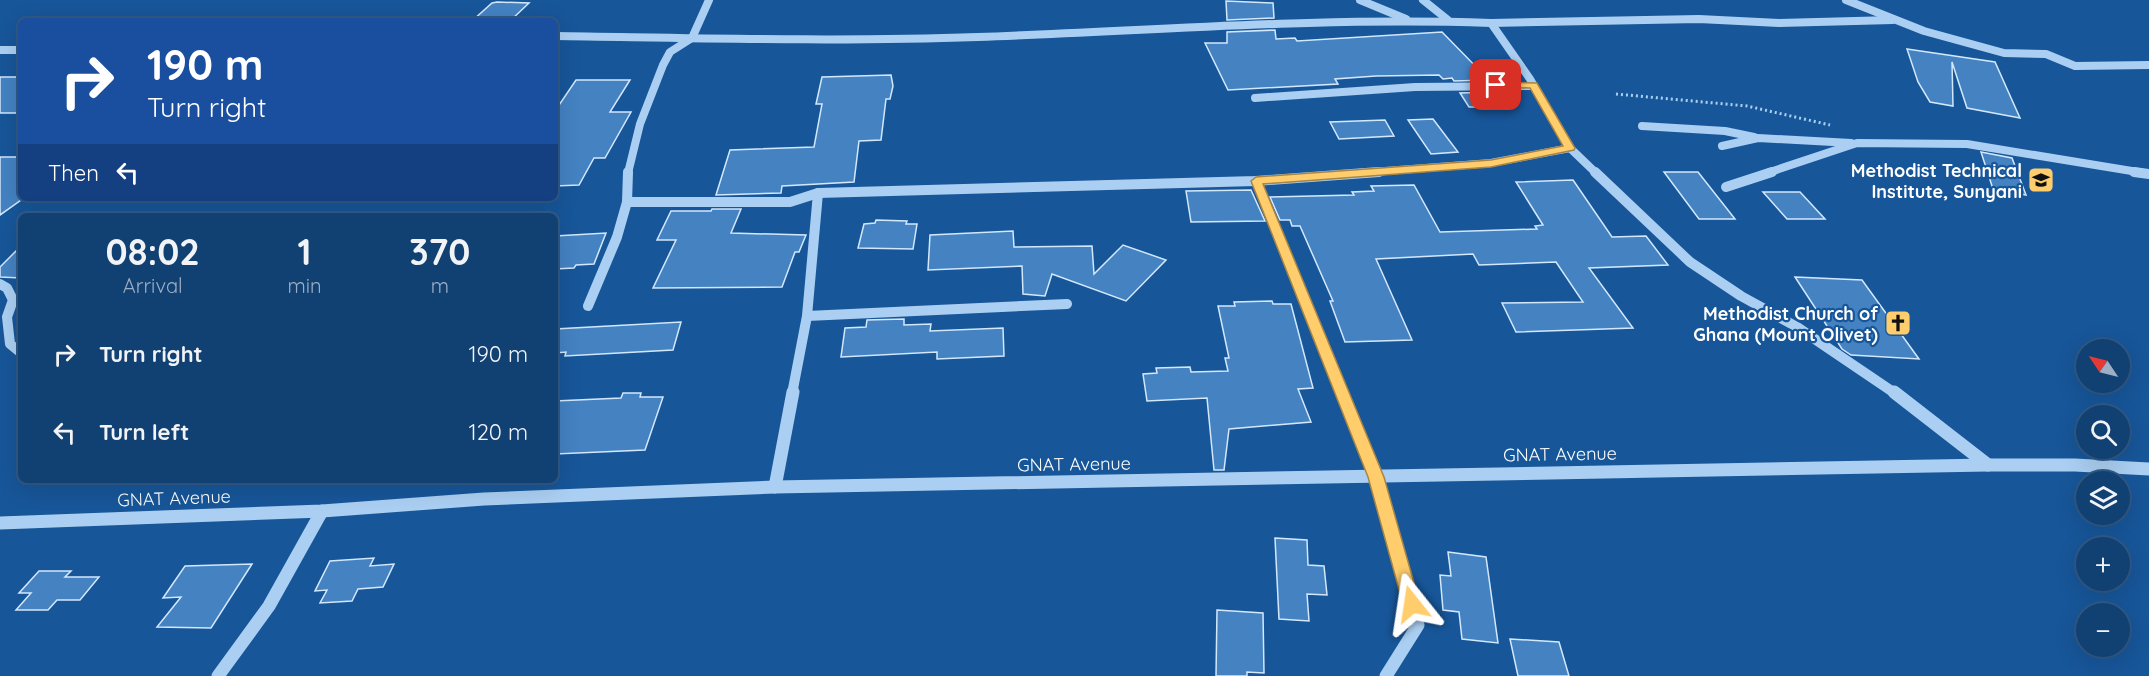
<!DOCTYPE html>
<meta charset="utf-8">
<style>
:root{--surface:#114073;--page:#1a4778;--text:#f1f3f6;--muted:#9cafc4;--line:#305985}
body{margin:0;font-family:Quicksand,sans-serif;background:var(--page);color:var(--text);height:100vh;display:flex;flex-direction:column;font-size:22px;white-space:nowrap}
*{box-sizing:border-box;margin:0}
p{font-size:20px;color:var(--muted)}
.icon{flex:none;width:33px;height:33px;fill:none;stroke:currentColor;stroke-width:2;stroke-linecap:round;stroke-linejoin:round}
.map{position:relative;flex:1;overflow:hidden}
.sheet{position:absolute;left:18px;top:213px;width:540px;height:270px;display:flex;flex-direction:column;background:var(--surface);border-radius:9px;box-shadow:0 6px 24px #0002,0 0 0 2px var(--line)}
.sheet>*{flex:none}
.banner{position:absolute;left:18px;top:18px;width:540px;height:183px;border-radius:9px;box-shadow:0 6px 24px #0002,0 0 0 2px var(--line);background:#1a4fa0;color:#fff;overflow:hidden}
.needle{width:39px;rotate:305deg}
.tools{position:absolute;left:2076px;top:339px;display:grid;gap:12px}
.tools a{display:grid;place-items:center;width:54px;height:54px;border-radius:50%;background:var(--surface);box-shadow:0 6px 24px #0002,0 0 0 2px var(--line);font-size:30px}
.pin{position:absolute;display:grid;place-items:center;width:51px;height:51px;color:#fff;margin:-26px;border-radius:12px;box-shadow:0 3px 9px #0006}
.me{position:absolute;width:66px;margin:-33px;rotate:345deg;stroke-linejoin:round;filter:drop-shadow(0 0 4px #0008)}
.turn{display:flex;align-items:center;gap:21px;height:126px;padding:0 30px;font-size:27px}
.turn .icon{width:78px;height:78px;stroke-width:2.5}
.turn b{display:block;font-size:42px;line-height:51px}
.then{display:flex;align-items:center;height:57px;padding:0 30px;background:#0003;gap:12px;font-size:22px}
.eta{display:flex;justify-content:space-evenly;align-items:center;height:102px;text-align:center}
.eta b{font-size:36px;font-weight:800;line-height:42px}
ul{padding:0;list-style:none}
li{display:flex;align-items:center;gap:18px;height:78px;padding:0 30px}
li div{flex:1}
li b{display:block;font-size:22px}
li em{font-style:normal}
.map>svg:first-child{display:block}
</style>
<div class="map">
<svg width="2149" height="676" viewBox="0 0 2149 676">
<rect width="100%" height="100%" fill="#175699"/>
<g fill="#4482c2" stroke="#d3e8fc" stroke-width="1.5">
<polygon points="1226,1 1273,3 1274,18 1227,20"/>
<polygon points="492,3 497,2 529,3 510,21 472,21"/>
<polygon points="1275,30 1276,39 1295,38 1297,41 1442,32 1489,80 1454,81 1452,78 1443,79 1439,75 1376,76 1335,79 1338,84 1228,90 1205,43 1227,43 1227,32"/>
<polygon points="1907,49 1995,62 2020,118 1967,108 1952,62 1953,106 1930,102 1918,82"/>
<polygon points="891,75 893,86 890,99 886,99 881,140 859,141 854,182 782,186 781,193 716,195 730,150 814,147 822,104 816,104 822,77"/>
<rect x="0" y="77" width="21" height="36"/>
<polygon points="576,80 630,80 610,112 631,112 605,158 594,158 579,185 555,186 555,111"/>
<polygon points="1496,92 1505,107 1469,107 1460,93"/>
<polygon points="1433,119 1458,152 1431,154 1408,120"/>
<polygon points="1385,120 1394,136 1339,139 1330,122"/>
<polygon points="1981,152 2012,158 2026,195 1993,189"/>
<polygon points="0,157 21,157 21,200 0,215"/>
<polygon points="1664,172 1698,172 1735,219 1699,219"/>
<polygon points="1573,180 1612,237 1646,236 1668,265 1589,268 1633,328 1516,332 1502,303 1583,302 1556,262 1479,265 1473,254 1376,259 1412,340 1345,342 1330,301 1333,301 1300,226 1292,226 1290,220 1280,220 1270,197 1354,195 1352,192 1374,191 1371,186 1414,185 1440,232 1537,229 1535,226 1543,225 1516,182"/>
<polygon points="1251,190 1265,221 1191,222 1186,191"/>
<polygon points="1763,192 1800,192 1825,219 1787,219"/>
<polygon points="712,209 741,209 731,233 806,235 799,252 795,252 782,287 653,288 676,240 657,240 671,211 711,211"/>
<polygon points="876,220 907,221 906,224 917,224 913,249 858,248 864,224 875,223"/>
<polygon points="1013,231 1014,247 1092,246 1094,274 1123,245 1166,260 1126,301 1052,274 1045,296 1023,294 1022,266 928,270 930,235"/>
<polygon points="606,233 594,264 576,265 574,268 555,269 555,236"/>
<polygon points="21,246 21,278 0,277 0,267"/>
<polygon points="1795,277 1862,280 1919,359 1851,355 1842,349"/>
<polygon points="1272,301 1273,304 1291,304 1313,388 1298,389 1311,422 1229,429 1224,470 1214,470 1207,398 1147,401 1143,374 1157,373 1156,368 1190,367 1191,372 1228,371 1225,358 1229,358 1218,306 1235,306 1234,302"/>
<polygon points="904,319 904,325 931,324 930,331 1003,328 1004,356 937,359 937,352 841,357 845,328 866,327 867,320"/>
<polygon points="681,322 673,350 565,356 566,352 555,353 555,329"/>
<polygon points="623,393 641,393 640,397 663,397 645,450 555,454 555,401 621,398"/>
<polygon points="1275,538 1307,540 1308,565 1324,566 1327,595 1307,594 1309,621 1279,619"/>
<polygon points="1448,552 1486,557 1498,643 1462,639 1459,612 1443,610 1440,575 1451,576"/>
<polygon points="374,558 370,566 394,564 383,587 358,589 352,601 320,603 327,590 315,591 330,561"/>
<polygon points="252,564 211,628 157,627 181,597 163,598 185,566"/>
<polygon points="39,571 71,571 65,577 99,577 80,600 57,600 48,610 16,610 31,593 19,593"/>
<polygon points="1217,610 1263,613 1264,673 1247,672 1247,676 1216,676"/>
<polygon points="1510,639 1559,642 1569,676 1518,676"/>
</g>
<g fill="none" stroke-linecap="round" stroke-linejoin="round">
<polyline stroke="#abcff2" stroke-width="3" stroke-dasharray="2 3" stroke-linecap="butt" points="1616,94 1747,106 1830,125"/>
<g stroke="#abcff2" stroke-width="8">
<polyline points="1360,0 1406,19"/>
<polyline points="1423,0 1448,20"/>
<polyline points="1846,0 1924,31 2004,53 2046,54 2075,66 2149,65"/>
<polyline points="1491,23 1699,19 1779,23 1893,20"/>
<path d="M 555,36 C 696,38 837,42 978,37 C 1149,31 1320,17 1491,23 L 1530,79 L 1570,148 L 1596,173"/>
<polyline points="0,50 21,50"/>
<polyline points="1255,98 1415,87 1534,86"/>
<polyline points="1642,126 1725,131 1754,137"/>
<polyline points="1722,146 1758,138 1851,143"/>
<polyline points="628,173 640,124 663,65 670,52 692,38 709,0"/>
<polyline points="1359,173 1491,163 1570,148"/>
<polyline points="1767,173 1857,143 1967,144 2144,173"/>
</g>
<g stroke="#abcff2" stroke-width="10">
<polyline points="1595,172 1690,262 1741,296 1797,327 1896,394"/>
<polyline points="2134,172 2149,174"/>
<polyline points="1256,181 1343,394"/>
<polyline points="1726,187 1772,172"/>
<polyline points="627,202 790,202 818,193 1256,181 1379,172"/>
<polyline points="0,284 7,288 13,300 7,317 10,344 21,353"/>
<polyline points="588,306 617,237 627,202 628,172"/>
<polyline points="807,316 1067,304"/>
<polyline points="792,394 807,316 818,193"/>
</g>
<g stroke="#abcff2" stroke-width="13">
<polyline points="1342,392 1376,476 1418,625 1386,676"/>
<polyline points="1894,392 1988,465"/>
<polyline points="775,487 793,392"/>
<polyline points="0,523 322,511 484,499 775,487 1988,465 2075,465 2149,469"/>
<polyline points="218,676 269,606 322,511"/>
</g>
</g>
<polygon fill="#ffcd6c" stroke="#a68546" stroke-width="1.5" points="1496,82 1537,83 1575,148 1574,150 1491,167 1263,184 1384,477 1420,604 1418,609 1412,611 1405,609 1403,604 1368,477 1251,181 1256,177 1491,160 1563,146 1530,88 1493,87 1491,85"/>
<defs>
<symbol id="school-square" viewBox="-11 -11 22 22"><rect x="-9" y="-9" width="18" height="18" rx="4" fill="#ffcd6c" stroke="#175699"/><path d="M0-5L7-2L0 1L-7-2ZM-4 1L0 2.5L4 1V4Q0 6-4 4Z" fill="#111"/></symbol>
<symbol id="church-square" viewBox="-11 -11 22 22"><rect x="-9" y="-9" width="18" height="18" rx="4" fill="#ffcd6c" stroke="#175699"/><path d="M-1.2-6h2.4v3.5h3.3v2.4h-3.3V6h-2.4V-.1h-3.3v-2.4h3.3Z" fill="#111"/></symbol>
</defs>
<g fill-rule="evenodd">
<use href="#school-square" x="2026" y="165" width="30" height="30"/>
<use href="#church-square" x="1883" y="308" width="30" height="30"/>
</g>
<g text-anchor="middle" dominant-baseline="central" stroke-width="4.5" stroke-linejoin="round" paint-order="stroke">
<g font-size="18" font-weight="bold" fill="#fff" stroke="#175699" text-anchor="end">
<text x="2022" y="170">Methodist Technical<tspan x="2022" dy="21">Institute, Sunyani</tspan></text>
<text x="1878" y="313">Methodist Church of<tspan x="1878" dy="21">Ghana (Mount Olivet)</tspan></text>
</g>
<g font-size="18" fill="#fff" stroke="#175699">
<text transform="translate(1560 454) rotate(-1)">GNAT Avenue</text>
<text transform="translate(1074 464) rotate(-1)">GNAT Avenue</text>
<text transform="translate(174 498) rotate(-2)">GNAT Avenue</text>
</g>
</g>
</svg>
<div class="tools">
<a><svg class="needle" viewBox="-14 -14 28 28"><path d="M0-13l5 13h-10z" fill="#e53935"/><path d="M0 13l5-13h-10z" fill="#9cafc4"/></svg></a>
<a><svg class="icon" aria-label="search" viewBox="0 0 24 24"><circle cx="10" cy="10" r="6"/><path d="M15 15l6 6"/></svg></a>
<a><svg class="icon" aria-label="layers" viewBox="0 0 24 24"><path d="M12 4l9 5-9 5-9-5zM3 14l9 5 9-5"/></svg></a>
<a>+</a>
<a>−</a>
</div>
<div class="pin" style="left:1496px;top:85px;background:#d93025"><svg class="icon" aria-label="arrive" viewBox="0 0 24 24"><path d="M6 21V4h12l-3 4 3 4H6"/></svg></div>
<svg class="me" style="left:1412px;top:604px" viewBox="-20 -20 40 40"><path d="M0-17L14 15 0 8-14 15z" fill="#ffcd6c" stroke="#fff" stroke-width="4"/></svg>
<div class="banner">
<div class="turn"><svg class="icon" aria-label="right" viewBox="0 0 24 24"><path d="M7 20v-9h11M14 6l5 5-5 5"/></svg><div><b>190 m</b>Turn right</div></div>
<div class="then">Then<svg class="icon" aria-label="left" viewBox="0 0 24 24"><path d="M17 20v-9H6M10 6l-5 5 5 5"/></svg></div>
</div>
<section class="sheet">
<div class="eta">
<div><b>08:02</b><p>Arrival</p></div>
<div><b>1</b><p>min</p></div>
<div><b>370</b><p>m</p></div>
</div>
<ul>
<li><svg class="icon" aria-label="right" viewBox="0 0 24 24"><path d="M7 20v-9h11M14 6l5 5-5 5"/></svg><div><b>Turn right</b></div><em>190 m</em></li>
<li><svg class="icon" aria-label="left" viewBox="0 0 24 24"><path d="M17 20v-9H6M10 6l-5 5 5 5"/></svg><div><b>Turn left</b></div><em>120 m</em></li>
</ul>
</section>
</div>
